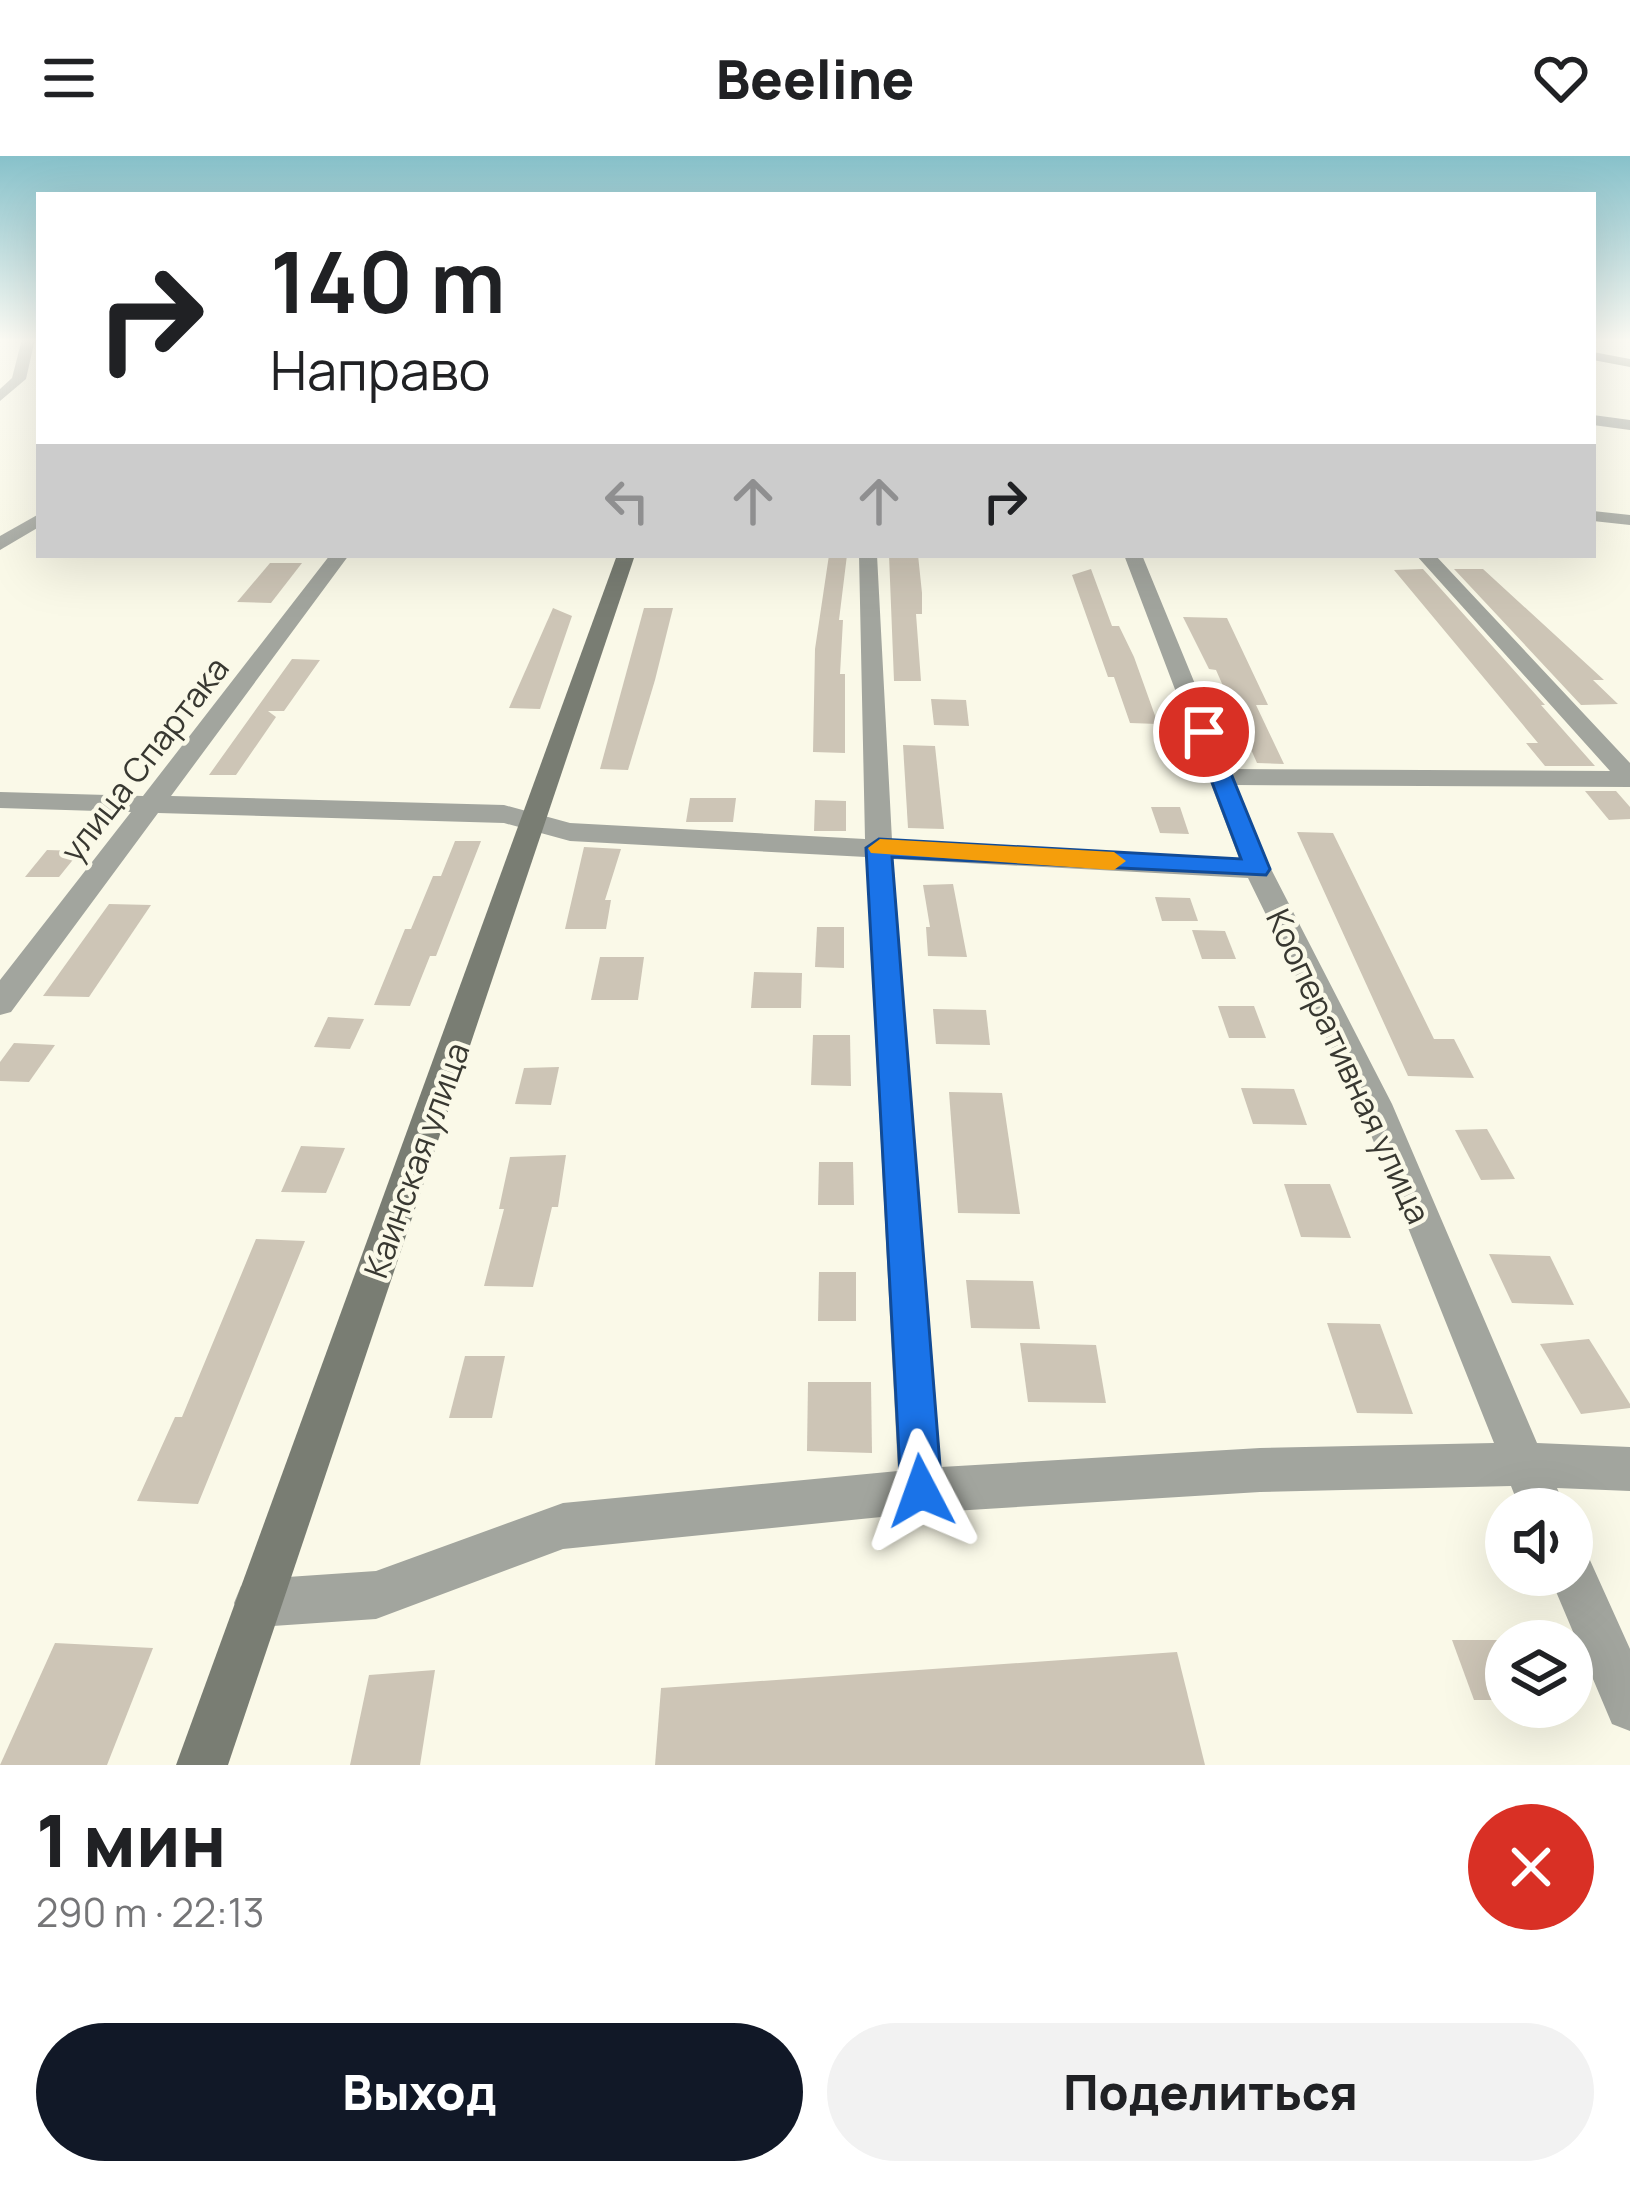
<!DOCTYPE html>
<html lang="ru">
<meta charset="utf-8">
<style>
:root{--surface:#fff;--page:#f2f2f2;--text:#202124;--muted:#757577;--accent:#111827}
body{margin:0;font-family:Manrope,sans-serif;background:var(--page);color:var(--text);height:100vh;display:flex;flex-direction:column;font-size:45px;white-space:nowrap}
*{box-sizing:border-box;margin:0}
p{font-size:39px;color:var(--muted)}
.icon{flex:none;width:66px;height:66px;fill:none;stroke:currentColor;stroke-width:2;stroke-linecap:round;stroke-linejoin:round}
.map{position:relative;height:1609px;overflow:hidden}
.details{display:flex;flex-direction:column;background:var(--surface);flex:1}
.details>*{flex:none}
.top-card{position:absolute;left:36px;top:36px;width:1560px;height:366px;border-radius:0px;box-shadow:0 12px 48px #0002;background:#fff;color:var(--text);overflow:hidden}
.buttons{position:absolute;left:1485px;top:1332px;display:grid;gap:24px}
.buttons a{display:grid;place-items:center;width:108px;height:108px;border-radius:50%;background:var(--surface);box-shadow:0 12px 48px #0002;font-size:60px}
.pin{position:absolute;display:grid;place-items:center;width:102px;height:102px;color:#fff;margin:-51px;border:6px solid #fff;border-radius:50%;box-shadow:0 3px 12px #0007}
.me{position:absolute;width:132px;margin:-66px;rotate:356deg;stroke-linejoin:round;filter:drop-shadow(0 0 9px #0008)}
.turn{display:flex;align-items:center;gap:42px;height:252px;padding:0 36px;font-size:54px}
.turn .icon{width:156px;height:156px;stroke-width:2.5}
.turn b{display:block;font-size:84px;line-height:102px}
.lanes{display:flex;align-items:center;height:114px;padding:0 36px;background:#0003;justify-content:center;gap:60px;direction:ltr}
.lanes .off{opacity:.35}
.round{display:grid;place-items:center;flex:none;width:126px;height:126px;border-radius:63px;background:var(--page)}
.overview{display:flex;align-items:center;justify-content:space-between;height:204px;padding:0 36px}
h1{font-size:72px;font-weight:800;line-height:90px}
.button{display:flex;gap:24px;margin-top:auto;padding:24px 36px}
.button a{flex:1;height:138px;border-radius:72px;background:var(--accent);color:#fff;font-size:48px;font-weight:800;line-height:138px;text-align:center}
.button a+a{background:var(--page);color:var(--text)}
header{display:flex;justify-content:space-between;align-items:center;height:156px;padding:0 36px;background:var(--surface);font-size:54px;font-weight:800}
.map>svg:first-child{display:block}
</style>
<header><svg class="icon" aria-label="menu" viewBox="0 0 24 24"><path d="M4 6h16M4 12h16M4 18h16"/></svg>Beeline<svg class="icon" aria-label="heart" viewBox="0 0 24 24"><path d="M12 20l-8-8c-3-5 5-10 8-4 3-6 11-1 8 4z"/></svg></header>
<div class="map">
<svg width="1630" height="1609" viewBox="0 0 1630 1609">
<rect width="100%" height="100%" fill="#faf9e8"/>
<g fill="#cdc5b6">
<polygon points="829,399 847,399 839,464 843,464 840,518 845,518 845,597 813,596 815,493"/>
<polygon points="889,399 918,399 922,437 922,458 916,458 921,525 894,525"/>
<polygon points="270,407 302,407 271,447 237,446"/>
<polygon points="1091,413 1112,470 1119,470 1134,501 1158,568 1130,567 1114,521 1108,521 1072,419"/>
<polygon points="1423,413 1545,549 1541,549 1595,610 1545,610 1526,587 1538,587 1394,414"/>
<polygon points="1454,413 1483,413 1604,524 1593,524 1618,548 1581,549"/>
<polygon points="553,452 572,460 540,553 509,552"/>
<polygon points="644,452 673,452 655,524 628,614 600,613"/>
<polygon points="1183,461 1227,462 1268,549 1256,549 1284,608 1257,607 1216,514 1209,513"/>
<polygon points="292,503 320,504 284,555 268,555 276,561 236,619 209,619"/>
<polygon points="931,543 966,544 969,570 934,569"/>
<polygon points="903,589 935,590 944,673 908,672"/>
<polygon points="1585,635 1616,635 1630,651 1630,663 1609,664"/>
<polygon points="690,642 736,642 733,666 686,666"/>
<polygon points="815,644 846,645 846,675 814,675"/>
<polygon points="1151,651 1180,651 1189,678 1160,677"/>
<polygon points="1297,676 1333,677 1434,883 1454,883 1474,922 1408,920"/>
<polygon points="455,685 481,685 436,800 430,800 410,850 374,849 405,773 411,773 433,720 441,720"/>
<polygon points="584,691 621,693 605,744 611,744 606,773 565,773"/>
<polygon points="47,694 80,695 59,721 25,721"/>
<polygon points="953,728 967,801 928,800 926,771 930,771 923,729"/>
<polygon points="1155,741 1190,742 1198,765 1162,765"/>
<polygon points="109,748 151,749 89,841 43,840"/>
<polygon points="817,771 844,771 844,812 815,811"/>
<polygon points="1192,774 1225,775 1236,803 1202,803"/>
<polygon points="600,801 644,801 638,844 591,844"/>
<polygon points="754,816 802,817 801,852 751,852"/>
<polygon points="1218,850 1254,850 1266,882 1229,882"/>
<polygon points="933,853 986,854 990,889 936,888"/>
<polygon points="328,861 364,863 350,893 314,891"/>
<polygon points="813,879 850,879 851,930 811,929"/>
<polygon points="14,887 55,889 29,926 0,925 0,906"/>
<polygon points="559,911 551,949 515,948 524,912"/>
<polygon points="1241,932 1294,933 1307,969 1253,968"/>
<polygon points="949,936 1002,937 1020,1058 958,1057"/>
<polygon points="1487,973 1515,1023 1481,1024 1455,974"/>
<polygon points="301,990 345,992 326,1037 281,1036"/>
<polygon points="566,999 558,1051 552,1051 533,1131 484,1130 504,1053 499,1053 510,1001"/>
<polygon points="819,1006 853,1006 854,1049 818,1049"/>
<polygon points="1284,1028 1330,1028 1351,1082 1301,1081"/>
<polygon points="256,1083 305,1085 198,1348 137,1345 175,1261 182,1261"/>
<polygon points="1489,1098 1550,1100 1574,1149 1512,1147"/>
<polygon points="819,1116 856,1116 856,1165 818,1165"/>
<polygon points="966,1124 1033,1125 1040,1173 971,1172"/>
<polygon points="1327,1167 1380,1168 1413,1258 1357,1257"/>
<polygon points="1589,1183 1630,1248 1630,1252 1581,1258 1540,1188"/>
<polygon points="1020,1187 1096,1189 1106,1247 1028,1246"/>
<polygon points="465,1200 505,1200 492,1262 449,1262"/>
<polygon points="808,1226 871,1226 872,1297 807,1295"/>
<polygon points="1452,1484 1506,1484 1506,1544 1474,1544"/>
<polygon points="55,1487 153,1492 107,1609 0,1609"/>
<polygon points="1177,1496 1205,1609 655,1609 661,1532"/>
<polygon points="435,1514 420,1609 350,1609 369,1519"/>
</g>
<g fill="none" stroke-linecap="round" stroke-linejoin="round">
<g fill="#a2a59e" fill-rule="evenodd">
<polygon points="22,183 35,183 26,223 0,245 0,233 12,222"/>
<polygon points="1593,259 1630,264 1630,274 1593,269"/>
<polygon points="1593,355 1630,359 1630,369 1593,365"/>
<polygon points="39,358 39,371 0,394 0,380"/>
<path d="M 330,399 L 349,399 L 171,640 L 504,649 L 570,667 L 865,683 L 859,399 L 877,399 L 892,684 L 1239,702 L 1124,399 L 1142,399 L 1230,613 L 1610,615 L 1416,399 L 1435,399 L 1630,607 L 1630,631 L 1236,629 L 1271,713 L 1392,948 L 1537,1287 L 1630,1291 L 1630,1335 L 1557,1332 L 1566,1353 L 1520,1353 L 1511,1330 L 1260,1336 L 921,1357 L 563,1393 L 376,1463 L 258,1471 L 241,1464 L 234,1447 L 241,1430 L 258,1423 L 376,1415 L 563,1347 L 898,1315 L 866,701 L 570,685 L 504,667 L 158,657 L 11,856 L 0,859 L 0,824 L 131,656 L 0,652 L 0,636 L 143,640 ZM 893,703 L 1248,722 L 1359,949 L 1494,1287 L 1260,1292 L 941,1311 Z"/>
<polygon points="1572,1396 1589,1402 1630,1493 1630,1575 1612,1568 1549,1419 1572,1419"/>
</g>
<g fill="#797d73" fill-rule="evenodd">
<polygon points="1593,196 1630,203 1630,211 1593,204"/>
<polygon points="617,399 635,399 228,1609 176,1609"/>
</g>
</g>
<linearGradient id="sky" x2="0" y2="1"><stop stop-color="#87c1ca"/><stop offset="0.45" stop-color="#fdfcf5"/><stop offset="1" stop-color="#fdfcf5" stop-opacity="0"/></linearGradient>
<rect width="1630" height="409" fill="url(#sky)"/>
<polygon fill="#1a73e8" stroke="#114b97" stroke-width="3" points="1204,570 1214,576 1270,713 1266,719 892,701 942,1335 936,1350 921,1356 907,1350 901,1335 866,692 879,683 1241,703 1193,576"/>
<polygon fill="#f59e0b" points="880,683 1114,696 1126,705 1114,714 871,697 868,692"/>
<g text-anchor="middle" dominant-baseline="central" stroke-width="9" stroke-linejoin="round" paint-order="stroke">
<g font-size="33" fill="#383831" stroke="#faf9e8">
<text transform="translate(144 603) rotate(-52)">улица Спартака</text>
<text transform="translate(1349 910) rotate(65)">Кооперативная улица</text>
<text transform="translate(416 1004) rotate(-70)">Каинская улица</text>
</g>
</g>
</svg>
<div class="buttons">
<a><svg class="icon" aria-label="sound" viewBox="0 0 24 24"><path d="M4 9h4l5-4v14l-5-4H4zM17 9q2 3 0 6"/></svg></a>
<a><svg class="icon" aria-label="layers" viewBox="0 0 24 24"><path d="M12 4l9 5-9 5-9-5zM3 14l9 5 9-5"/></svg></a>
</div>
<div class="pin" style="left:1204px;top:576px;background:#d93025"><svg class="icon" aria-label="arrive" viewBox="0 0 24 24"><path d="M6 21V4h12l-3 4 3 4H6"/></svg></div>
<svg class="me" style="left:921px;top:1335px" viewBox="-20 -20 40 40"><path d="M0-17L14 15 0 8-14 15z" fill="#1a73e8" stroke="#fff" stroke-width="4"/></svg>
<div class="top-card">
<div class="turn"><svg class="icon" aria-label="right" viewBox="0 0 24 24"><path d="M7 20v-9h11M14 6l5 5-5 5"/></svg><div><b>140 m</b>Направо</div></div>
<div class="lanes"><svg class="icon off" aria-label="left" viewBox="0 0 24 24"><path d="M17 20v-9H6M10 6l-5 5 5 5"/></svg><svg class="icon off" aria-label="ahead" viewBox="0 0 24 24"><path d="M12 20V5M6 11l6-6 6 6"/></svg><svg class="icon off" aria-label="ahead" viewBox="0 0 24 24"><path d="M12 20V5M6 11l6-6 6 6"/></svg><svg class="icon" aria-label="right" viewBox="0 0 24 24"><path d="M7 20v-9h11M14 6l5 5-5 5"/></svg></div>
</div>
</div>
<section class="details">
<div class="overview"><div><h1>1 мин</h1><p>290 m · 22:13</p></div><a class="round" style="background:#d93025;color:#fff"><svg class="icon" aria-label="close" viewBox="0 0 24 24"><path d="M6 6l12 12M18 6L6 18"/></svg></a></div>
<div class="button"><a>Выход</a><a>Поделиться</a></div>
</section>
